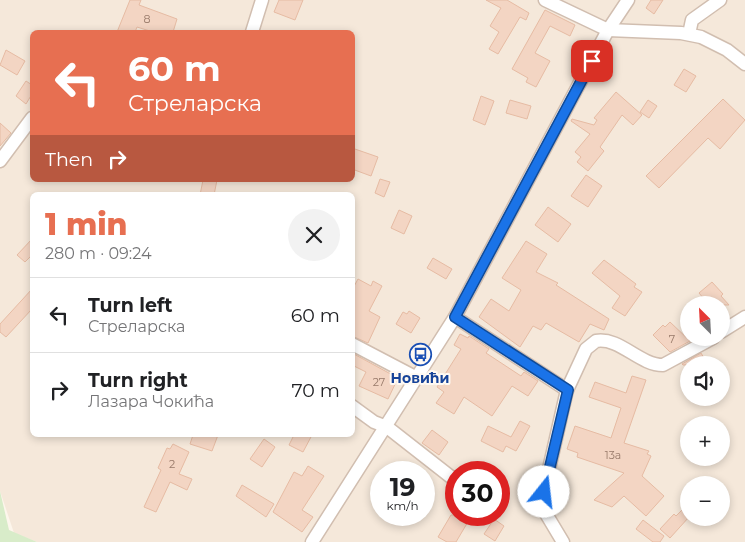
<!DOCTYPE html>
<meta charset="utf-8">
<style>
:root{--surface:#fff;--page:#f2f2f2;--text:#202124;--muted:#757577;--line:#e0e0e0;--accent:#e76f51}
body{margin:0;font-family:Montserrat,sans-serif;background:var(--page);color:var(--text);height:100vh;display:flex;flex-direction:column;font-size:19px;white-space:nowrap}
*{box-sizing:border-box;margin:0}
p{font-size:16px;color:var(--muted)}
.icon{flex:none;width:28px;height:28px;fill:none;stroke:currentColor;stroke-width:2;stroke-linecap:round;stroke-linejoin:round}
.map{position:relative;flex:1;overflow:hidden}
.side{position:absolute;left:30px;top:192px;width:325px;height:245px;display:flex;flex-direction:column;background:var(--surface);border-radius:8px;box-shadow:0 2px 8px #0003}
.side>*{flex:none}
.hud{position:absolute;left:30px;top:30px;width:325px;height:152px;border-radius:8px;box-shadow:0 2px 8px #0003;background:#e76f51;color:#fff;overflow:hidden}
.needle{width:32px;rotate:336deg}
.fabs{position:absolute;left:680px;top:296px;display:grid;gap:10px}
.fabs a{display:grid;place-items:center;width:50px;height:50px;border-radius:50%;background:var(--surface);box-shadow:0 2px 8px #0003;font-size:25px}
.speed{position:absolute;left:370px;top:461px;display:flex;gap:10px;font-size:25px;font-weight:700;text-align:center}
.speed>*{display:grid;place-content:center;width:65px;height:65px;border-radius:50%;background:var(--surface);box-shadow:0 2px 8px #0003;line-height:1}
.speed small{font-size:12px;font-weight:400}
.speed .limit{border:8px solid #d22;background:#fff;color:#111}
.pin{position:absolute;display:grid;place-items:center;width:42px;height:42px;color:#fff;margin:-21px;border-radius:10px;box-shadow:0 2px 8px #0006}
.me{position:absolute;width:55px;margin:-28px;rotate:16deg;stroke-linejoin:round;filter:drop-shadow(0 0 4px #0008)}
.turn{display:flex;align-items:center;gap:18px;height:105px;padding:0 15px;font-size:22px}
.turn .icon{width:65px;height:65px;stroke-width:2.5}
.turn b{display:block;font-size:35px;line-height:42px}
.then{display:flex;align-items:center;height:48px;padding:0 15px;background:#0003;gap:10px;font-size:19px}
.round{display:grid;place-items:center;flex:none;width:52px;height:52px;border-radius:26px;background:var(--page)}
.headline{display:flex;align-items:center;justify-content:space-between;height:85px;padding:0 15px}
h1{font-size:30px;font-weight:800;line-height:38px;color:var(--accent)}
ul{padding:0;list-style:none}
li{display:flex;align-items:center;gap:15px;height:75px;padding:0 15px;border-top:1px solid var(--line)}
li div{flex:1}
li b{display:block;font-size:19px}
li em{font-style:normal}
.map>svg:first-child{display:block}
</style>
<div class="map">
<svg width="745" height="542" viewBox="0 0 745 542">
<rect width="100%" height="100%" fill="#fdf6ec"/>
<path fill="#f5e8da" fill-rule="evenodd" d="M 0,0 L 745,0 L 745,542 L 37,542 L 14,533 L 0,491 ZM 32,32 L 352,32 L 352,180 L 32,180 ZM 32,195 L 352,195 L 352,435 L 32,435 ZM 689,305 L 721,305 L 721,338 L 689,338 ZM 689,365 L 721,365 L 721,398 L 689,398 ZM 689,425 L 721,425 L 721,458 L 689,458 ZM 381,472 L 424,472 L 424,515 L 381,515 ZM 456,472 L 499,472 L 499,515 L 456,515 ZM 689,485 L 721,485 L 721,518 L 689,518 Z"/>
<polygon fill="#d8ecc9" points="0,491 9,530 37,542 0,542"/>
<g fill="#f3d5c3" stroke="#e6bba3">
<polygon points="130,0 141,0 139,5 177,19 173,32 153,32 137,27 135,32 117,32"/>
<polygon points="279,0 303,0 295,20 274,12"/>
<polygon points="486,0 507,0 529,13 526,20 520,17 498,54 489,49 499,32 490,26 501,8"/>
<polygon points="651,0 663,0 654,14 646,8"/>
<polygon points="545,10 575,25 570,36 550,26 535,53 550,61 536,87 526,82 528,78 512,69"/>
<polygon points="6,50 25,61 17,75 0,65"/>
<polygon points="684,69 696,76 686,92 674,85"/>
<polygon points="26,81 32,85 32,94 26,104 16,96"/>
<polygon points="616,92 642,115 633,125 622,115 600,147 604,151 588,171 577,162 581,157 575,152 590,134 571,121 572,119 594,125 597,120 594,118"/>
<polygon points="481,96 494,101 485,125 473,120"/>
<polygon points="723,99 745,120 720,149 708,138 659,188 646,176"/>
<polygon points="510,100 531,106 527,119 506,113"/>
<polygon points="648,100 657,106 649,118 640,112"/>
<polygon points="0,123 11,133 0,146"/>
<polygon points="352,148 378,157 371,176 352,169"/>
<polygon points="586,175 602,186 588,207 571,196"/>
<polygon points="380,179 390,182 384,197 375,193"/>
<polygon points="203,180 217,180 214,195 200,195"/>
<polygon points="548,207 571,224 558,242 535,225"/>
<polygon points="399,210 412,216 404,234 391,228"/>
<polygon points="32,239 32,255 25,262 17,255"/>
<polygon points="526,241 547,254 536,272 558,283 556,285 609,319 604,330 590,324 579,342 546,323 541,330 533,326 520,347 479,317 491,299 509,311 521,290 502,278"/>
<polygon points="433,258 452,269 446,279 427,268"/>
<polygon points="604,260 636,284 634,287 642,292 625,316 612,308 620,296 592,273"/>
<polygon points="358,279 371,286 373,281 382,286 369,311 380,317 368,343 352,336 352,290"/>
<polygon points="712,282 723,294 721,296 729,305 709,305 699,293"/>
<polygon points="32,289 32,309 6,337 0,332 0,324"/>
<polygon points="409,311 420,318 411,333 396,324 403,312 407,314"/>
<polygon points="670,322 690,341 670,352 653,335 663,325 665,327"/>
<polygon points="460,334 468,338 469,336 489,349 486,353 521,376 524,372 538,381 528,396 512,386 492,416 464,397 454,414 436,403 444,392 437,387 461,349 454,345"/>
<polygon points="352,353 398,378 388,399 359,386 366,372 354,366 352,369"/>
<polygon points="701,353 708,365 683,365 682,364"/>
<polygon points="632,376 646,380 624,443 649,451 647,454 651,456 642,476 664,496 646,516 624,496 612,507 594,500 624,473 577,457 578,453 567,449 575,426 611,438 621,408 589,397 595,382 626,393"/>
<polygon points="520,421 530,426 516,451 506,446 503,452 481,441 488,426 511,437"/>
<polygon points="432,430 448,442 439,455 422,443"/>
<polygon points="193,435 218,435 212,451 190,444"/>
<polygon points="294,435 312,435 303,452 289,445"/>
<polygon points="264,439 275,447 262,467 250,459"/>
<polygon points="173,444 189,452 179,474 192,479 187,490 170,482 156,512 144,507 161,470 158,468 167,448 170,449"/>
<polygon points="308,466 324,476 302,510 313,517 302,532 273,512 294,472 302,476"/>
<polygon points="242,485 274,504 266,517 236,496"/>
<polygon points="689,503 689,517 670,538 660,529 674,514 676,516"/>
<polygon points="451,515 472,515 456,542 447,542 438,537"/>
<polygon points="494,519 504,526 495,541 484,534"/>
<polygon points="643,520 664,536 660,542 653,542 636,529"/>
</g>
<g fill="none" stroke-linecap="round" stroke-linejoin="round">
<defs>
<g id="minor">
<polyline points="545,0 608,30 681,33 701,37 727,50 745,64"/>
<polyline points="252,32 262,0"/>
<polyline points="689,34 692,20 720,0"/>
<polyline points="0,161 32,118"/>
<polyline points="455,317 567,390 544,491 545,512 563,542"/>
<polyline points="721,332 745,317"/>
<polyline points="352,344 417,378"/>
<path d="M 567,390 L 586,349 L 596,341 C 620,337 639,365 663,365 L 713,338"/>
<polyline points="352,406 374,422 387,427 456,481"/>
<polyline points="312,542 455,317 608,30 628,0"/>
</g>
</defs>
<use href="#minor" stroke="#d1beb0" stroke-width="15"/>
<use href="#minor" stroke="#fff" stroke-width="12"/>
</g>
<g fill="none" stroke-linecap="round" stroke-linejoin="round">
<defs>
<polyline id="route" points="544,492 568,390 455,317 592,61"/>
</defs>
<use href="#route" stroke="#114b97" stroke-width="12"/>
<use href="#route" stroke="#1a73e8" stroke-width="9"/>
</g>
<defs>
<symbol id="bus-ring" viewBox="-11 -11 22 22"><circle r="9.5" fill="#fffaf3" stroke="#1a4fb4" stroke-width="1.5"/><path d="M-5-6H5V4H4V6H2V4H-2V6H-4V4H-5ZM-3.5-4V0h7V-4ZM-3.5 1.2v1.5H-2V1.2ZM2 1.2v1.5H3.5V1.2Z" fill="#1a4fb4"/></symbol>
</defs>
<g fill-rule="evenodd">
<use href="#bus-ring" x="408" y="342" width="25" height="25"/>
</g>
<g text-anchor="middle" dominant-baseline="central" stroke-width="4" stroke-linejoin="round" paint-order="stroke">
<g font-size="11" fill="#987a6a">
<text x="147" y="19">8</text>
<text x="672" y="339">7</text>
<text x="379" y="382">27</text>
<text x="613" y="455">13a</text>
<text x="172" y="464">2</text>
</g>
<g font-size="14" font-weight="bold" fill="#164399" stroke="#fffaf3">
<text x="420" y="378">Новићи</text>
</g>
</g>
</svg>
<div class="fabs">
<a><svg class="needle" viewBox="-14 -14 28 28"><path d="M0-13l5 13h-10z" fill="#e53935"/><path d="M0 13l5-13h-10z" fill="#757577"/></svg></a>
<a><svg class="icon" aria-label="sound" viewBox="0 0 24 24"><path d="M4 9h4l5-4v14l-5-4H4zM17 9q2 3 0 6"/></svg></a>
<a>+</a>
<a>−</a>
</div>
<div class="speed"><div>19<small>km/h</small></div><div class="limit">30</div></div>
<div class="pin" style="left:592px;top:61px;background:#d93025"><svg class="icon" aria-label="arrive" viewBox="0 0 24 24"><path d="M6 21V4h12l-3 4 3 4H6"/></svg></div>
<svg class="me" style="left:544px;top:492px" viewBox="-20 -20 40 40"><circle r="19" fill="#fff"/><path d="M0-13L10 11 0 6-10 11z" fill="#1a73e8"/></svg>
<div class="hud">
<div class="turn"><svg class="icon" aria-label="left" viewBox="0 0 24 24"><path d="M17 20v-9H6M10 6l-5 5 5 5"/></svg><div><b>60 m</b>Стреларска</div></div>
<div class="then">Then<svg class="icon" aria-label="right" viewBox="0 0 24 24"><path d="M7 20v-9h11M14 6l5 5-5 5"/></svg></div>
</div>
<section class="side">
<div class="headline"><div><h1>1 min</h1><p>280 m · 09:24</p></div><a class="round"><svg class="icon" aria-label="close" viewBox="0 0 24 24"><path d="M6 6l12 12M18 6L6 18"/></svg></a></div>
<ul>
<li><svg class="icon" aria-label="left" viewBox="0 0 24 24"><path d="M17 20v-9H6M10 6l-5 5 5 5"/></svg><div><b>Turn left</b><p>Стреларска</p></div><em>60 m</em></li>
<li><svg class="icon" aria-label="right" viewBox="0 0 24 24"><path d="M7 20v-9h11M14 6l5 5-5 5"/></svg><div><b>Turn right</b><p>Лазара Чокића</p></div><em>70 m</em></li>
</ul>
</section>
</div>
